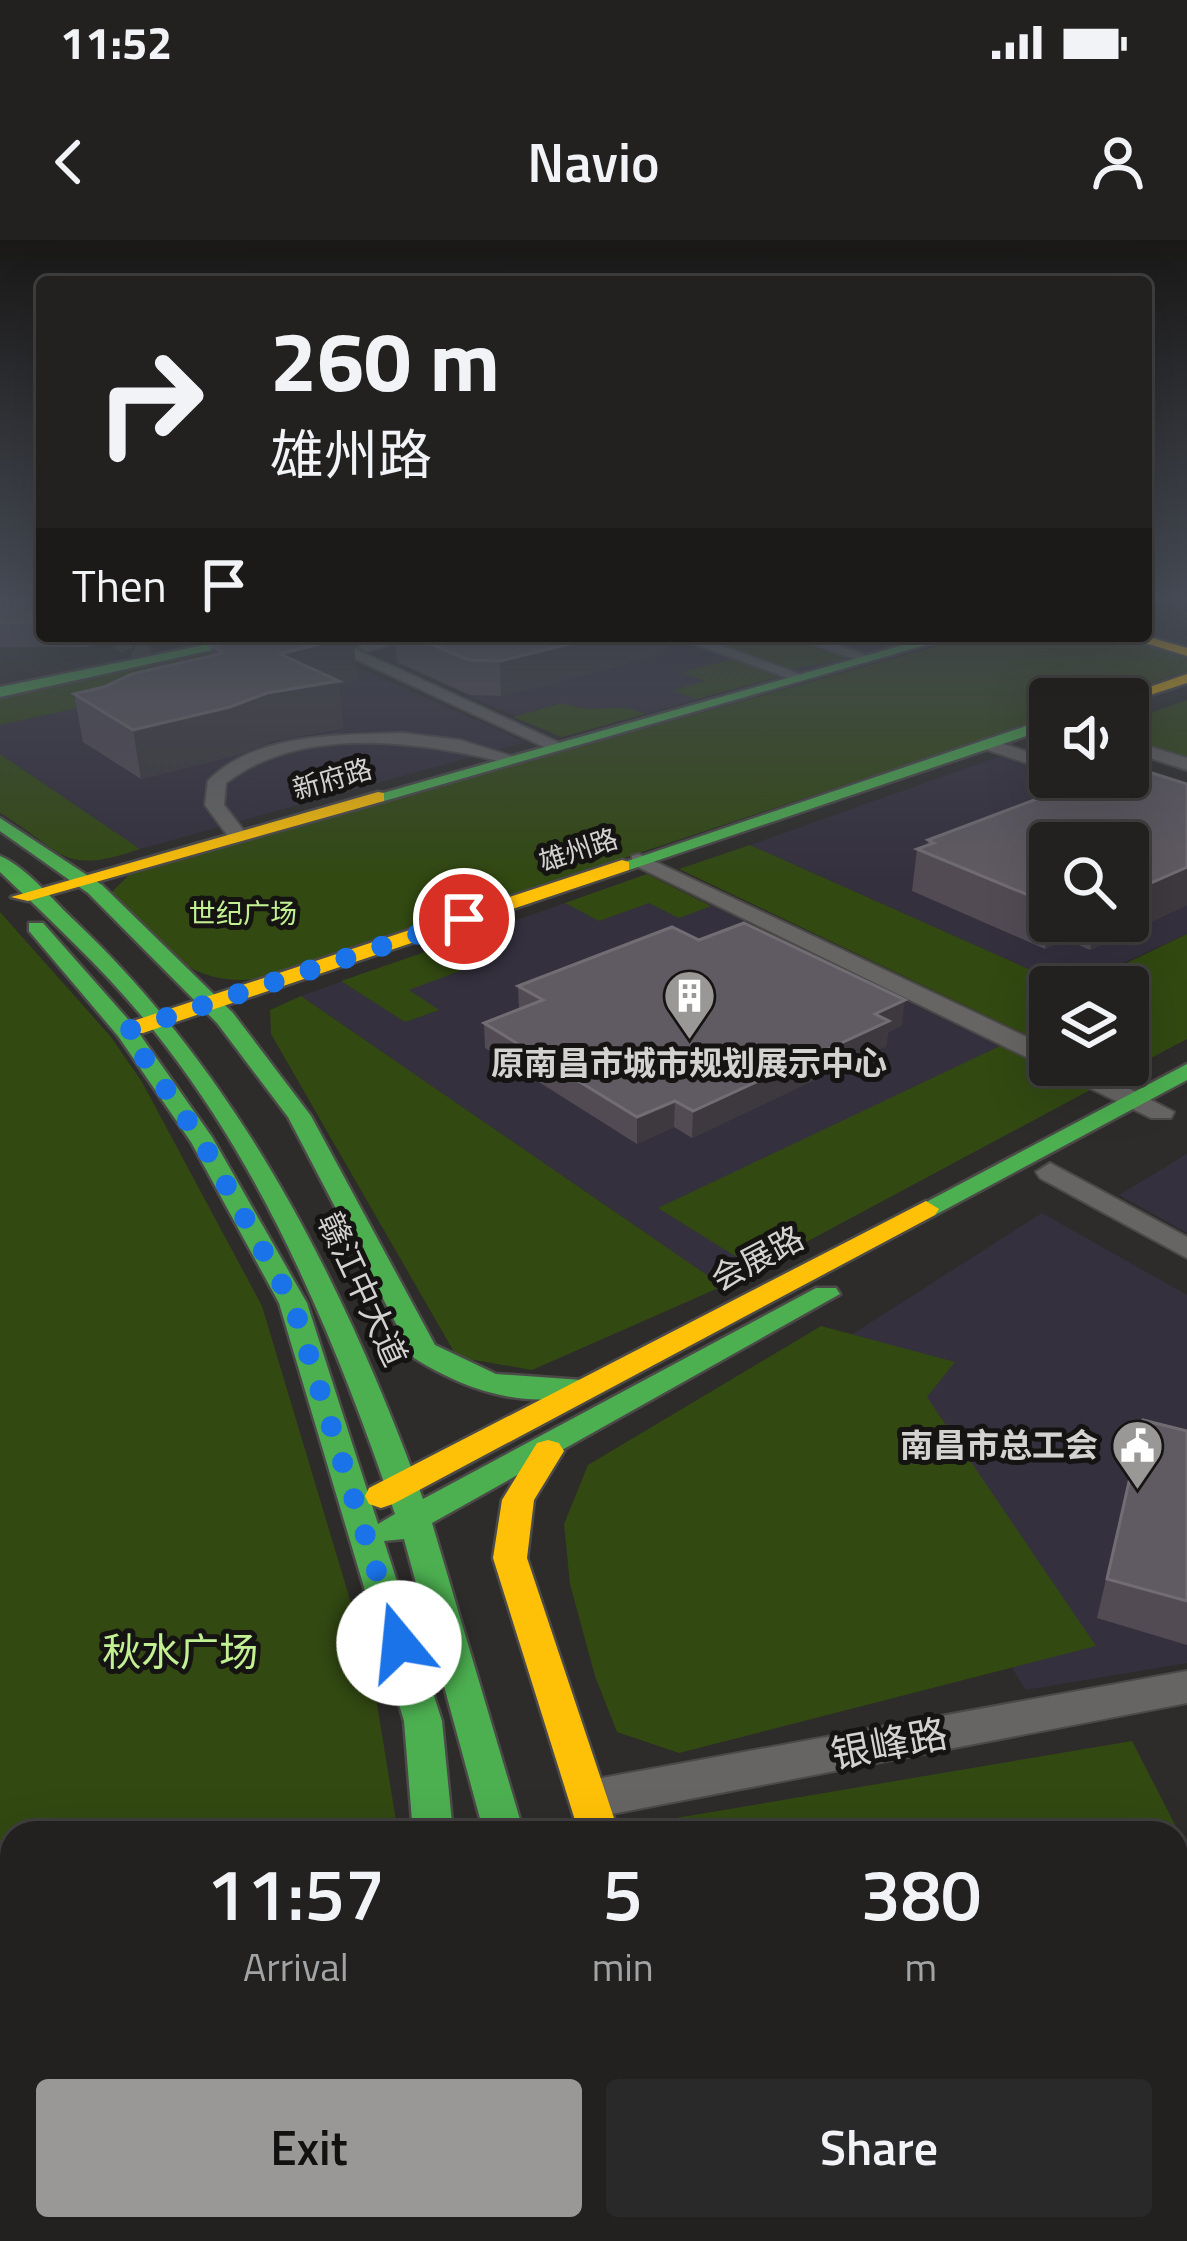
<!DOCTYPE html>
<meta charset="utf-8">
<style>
:root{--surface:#222120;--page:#2a2929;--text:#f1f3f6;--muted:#a2a3a5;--line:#3f3e3e;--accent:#9a9896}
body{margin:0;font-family:"Titillium Web","Noto Sans SC",sans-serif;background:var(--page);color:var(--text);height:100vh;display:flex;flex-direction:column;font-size:45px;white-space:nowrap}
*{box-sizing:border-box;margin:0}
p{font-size:39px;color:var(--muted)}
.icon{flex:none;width:66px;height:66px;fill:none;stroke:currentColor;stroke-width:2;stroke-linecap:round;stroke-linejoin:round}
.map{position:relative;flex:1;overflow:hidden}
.details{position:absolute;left:0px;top:1581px;width:1188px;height:420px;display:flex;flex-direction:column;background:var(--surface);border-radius:36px 36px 0 0;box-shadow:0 12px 48px #0002,0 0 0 3px var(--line)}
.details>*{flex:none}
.guide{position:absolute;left:36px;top:36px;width:1116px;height:366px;border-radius:12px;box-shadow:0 12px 48px #0002,0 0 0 3px var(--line);background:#222120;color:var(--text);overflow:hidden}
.controls{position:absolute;left:1029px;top:438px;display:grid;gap:24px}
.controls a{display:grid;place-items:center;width:120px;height:120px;border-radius:12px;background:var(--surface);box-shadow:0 12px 48px #0002,0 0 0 3px var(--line);font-size:60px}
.pin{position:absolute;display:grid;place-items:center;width:102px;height:102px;color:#fff;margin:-51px;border:6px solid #fff;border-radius:50%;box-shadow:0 3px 12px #0007}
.me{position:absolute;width:132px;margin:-66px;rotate:343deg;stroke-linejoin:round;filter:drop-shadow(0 0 9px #0008)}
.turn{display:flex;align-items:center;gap:42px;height:252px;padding:0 36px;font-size:54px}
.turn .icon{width:156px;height:156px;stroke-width:2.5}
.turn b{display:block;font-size:84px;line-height:102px}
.then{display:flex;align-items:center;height:114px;padding:0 36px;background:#0003;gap:24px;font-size:45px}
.eta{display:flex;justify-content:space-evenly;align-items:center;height:204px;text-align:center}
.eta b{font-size:72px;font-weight:600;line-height:84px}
.cta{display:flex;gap:24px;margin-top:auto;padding:24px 36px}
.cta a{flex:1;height:138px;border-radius:12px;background:var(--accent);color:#111;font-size:48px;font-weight:600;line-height:138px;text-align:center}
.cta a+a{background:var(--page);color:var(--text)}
.status{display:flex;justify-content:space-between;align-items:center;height:84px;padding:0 60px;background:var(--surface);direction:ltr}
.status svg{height:33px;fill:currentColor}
header{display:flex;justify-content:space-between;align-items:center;height:156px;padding:0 36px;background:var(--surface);font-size:54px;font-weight:600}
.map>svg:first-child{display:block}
</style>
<div class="status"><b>11:52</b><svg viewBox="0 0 49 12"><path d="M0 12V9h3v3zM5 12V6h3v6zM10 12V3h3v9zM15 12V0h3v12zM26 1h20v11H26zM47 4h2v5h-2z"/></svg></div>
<header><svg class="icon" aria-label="back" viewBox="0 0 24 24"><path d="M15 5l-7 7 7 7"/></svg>Navio<svg class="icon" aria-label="person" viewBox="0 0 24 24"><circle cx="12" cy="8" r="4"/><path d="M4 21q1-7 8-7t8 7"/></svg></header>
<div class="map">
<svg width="1187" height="2001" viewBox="0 0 1187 2001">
<rect width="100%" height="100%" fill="#2d2c2a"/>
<g fill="#35303e" fill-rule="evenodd">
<polygon points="332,396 926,396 562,497"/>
<polygon points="325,413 525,502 140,609 0,514 0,485"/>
<path d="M 1006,514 L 1050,529 L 1050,537 L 1072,537 L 1187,577 L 1187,694 L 1069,747 L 750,605 ZM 1050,603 L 1128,603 L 1128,681 L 1050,681 Z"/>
<polygon points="647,634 1090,850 723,1046 301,756"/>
<polygon points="1187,914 1187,993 1119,955"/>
<polygon points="1042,973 1187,1055 1187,1423 1026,1450 815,1118"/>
</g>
<g fill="#324912">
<polygon points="693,396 787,396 844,415 844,420 789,429"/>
<path d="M 973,396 L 1120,396 L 1187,415 L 1187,431 L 1104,459 L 1050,459 L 1050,477 L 258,739 C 183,747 161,702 110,654 L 130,634 Z"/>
<polygon points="269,400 325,413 0,485 0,457"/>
<polygon points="733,419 778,437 696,459 673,451 704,441 682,432"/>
<polygon points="1187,460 1187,518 1128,499 1128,481"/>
<path d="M 563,463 C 602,477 610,459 645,474 L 562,497 L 513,477 Z"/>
<path d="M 0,514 L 140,609 C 59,637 63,610 0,573 Z"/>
<polygon points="750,605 1069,747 1050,747 1050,806 679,629"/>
<polygon points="647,634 711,666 679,678 649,663 599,681 565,663"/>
<polygon points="0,672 111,797 142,842 262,1066 372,1433 398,1593 12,1593 12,1989 434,1989 435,2001 0,2001"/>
<polygon points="1187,694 1187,799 1115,837 1090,825 1128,825 1128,747 1077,747"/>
<polygon points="448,704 481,723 409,750 439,770 405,782 341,741"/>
<polygon points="301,756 723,1046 532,1130 457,1117 271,794 270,770"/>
<polygon points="1000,806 1090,850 756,1029 658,968"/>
<polygon points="821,1086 955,1122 927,1157 1096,1406 679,1513 617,1492 595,1436 570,1344 564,1284 588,1225"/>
<polygon points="1132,1501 1187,1608 1187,2001 760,2001 757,1989 1176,1989 1176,1593 673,1593 670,1579"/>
</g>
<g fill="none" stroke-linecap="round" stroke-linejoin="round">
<polyline stroke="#464543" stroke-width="16" stroke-dasharray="16 8" stroke-linecap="butt" points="154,396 121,403 168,426 207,418"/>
<defs>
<g id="street">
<polygon points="306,396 327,396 566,506 551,510"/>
<polygon points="391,396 420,396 367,411 359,406"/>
<polygon points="673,396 696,396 810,438 796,441"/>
<polygon points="790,396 813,396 876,419 862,422"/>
<path d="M 402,493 L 460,500 L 520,519 L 511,524 C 424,502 303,483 226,543 L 224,565 L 248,596 L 238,602 L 231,600 L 205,565 L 208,541 C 254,493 340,495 402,493 Z"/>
<polygon points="988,499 1050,519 1050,531 982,508 979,504"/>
<polygon points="1128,500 1187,518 1187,530 1128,511"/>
<polygon points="639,614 1050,808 1050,825 1084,825 1174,872 1171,878 1151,878 632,624 632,616"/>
<polygon points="1050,923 1187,997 1187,1018 1040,938 1036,932"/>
<polygon points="1187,1431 1187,1463 591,1578 576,1572 569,1559 576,1546 591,1540"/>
</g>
<g id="fast">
<polygon points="248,396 275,396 0,457 0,447"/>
<polygon points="935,396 957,396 384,561 369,557"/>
<polygon points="1050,478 1050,488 629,630 613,626"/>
<path d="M 0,578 L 102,645 L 233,773 L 311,876 L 435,1105 L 496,1134 L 582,1140 L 586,1147 L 582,1154 C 523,1170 463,1149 414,1118 L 288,877 L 217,783 L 88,653 L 0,591 Z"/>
<path d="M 0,616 C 27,627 54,662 76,682 C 242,840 345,1046 423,1259 L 816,1048 L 836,1048 L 840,1054 L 432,1283 L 524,1593 L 484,1593 L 404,1299 L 384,1301 L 442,1481 L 453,1593 L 413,1593 L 404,1481 L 279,1063 L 191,902 L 118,796 L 29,691 L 29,683 L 43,683 L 134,786 L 212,897 L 307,1063 L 378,1284 L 395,1274 C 339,1110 272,944 165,805 C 117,742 58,687 0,632 Z"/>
<polygon points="1187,824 1187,840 935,975 926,977 913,969"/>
<polygon points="448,1989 496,1989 497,2001 449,2001"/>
<polygon points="662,1989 710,1989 712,2001 664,2001"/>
</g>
<g id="slow">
<polygon points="1123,396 1145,396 1187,408 1187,416"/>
<polygon points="1187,434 1187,443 1128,462 1115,459"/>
<polygon points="378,552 384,553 384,561 28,661 11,657"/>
<polygon points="622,620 629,622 629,630 143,793 127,793 124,788 127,783"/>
<polygon points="926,961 939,969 935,975 393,1264 381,1268 369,1264 365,1256 369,1248"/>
<polygon points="548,1200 559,1203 564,1211 534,1260 527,1318 619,1593 579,1593 493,1318 502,1260 537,1203"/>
<polygon points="535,1989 583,1989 585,2001 537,2001"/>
</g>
</defs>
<use href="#street" stroke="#4b4a49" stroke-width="4"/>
<use href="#fast" stroke="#4b4a49" stroke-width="5"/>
<use href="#slow" stroke="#4b4a49" stroke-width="5"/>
<use href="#street" fill="#666564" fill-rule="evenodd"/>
<use href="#fast" fill="#4caf50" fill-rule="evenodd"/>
<use href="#slow" fill="#ffc107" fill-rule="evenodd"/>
</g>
<g fill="#524b54" fill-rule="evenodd">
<polygon points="0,360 42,360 42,396 128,396 88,407 0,407"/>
<polygon points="353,396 357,440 339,445 343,488 272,501 237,515 141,539 83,502 74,454 212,416 211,406"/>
<polygon points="395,396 668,396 668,409 662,411 662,414 501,456 470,455 397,422"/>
<path d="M 1152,533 L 1187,544 L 1187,665 L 1090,710 L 1065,699 L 1045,709 L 912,651 L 917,609 L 927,605 L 928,600 L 1095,537 L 1128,537 L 1128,535 ZM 1050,603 L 1128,603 L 1128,681 L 1050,681 Z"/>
<polygon points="699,700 902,785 888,792 886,806 692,898 674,887 637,904 485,808 484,783 519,769 518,746"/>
<polygon points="1143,1180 1187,1191 1187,1405 1097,1378"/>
</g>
<g fill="#3d393e">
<polygon points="86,396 128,396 88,407"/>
<polygon points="353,396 357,440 339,445 343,488 272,501 237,515 141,539 133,490 280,414"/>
<polygon points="602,396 668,396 668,409 662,411 662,414 501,456 500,421"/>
<polygon points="1187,627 1187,665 1090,710 1095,681 1128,681 1128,653"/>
<polygon points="1050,679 1050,681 1069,681 1065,699 1045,709"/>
<polygon points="905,760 902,785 888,792 886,806 692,898 693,871 875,774"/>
<polygon points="675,861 674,887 637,904 637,877"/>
</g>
<g fill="#605a62" stroke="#726c73" stroke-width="3">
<rect x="0" y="360" width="42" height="23"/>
<polygon points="260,396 351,396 280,414 339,441 267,453 230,467 133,490 74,454 104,447 132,434 224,413 211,406"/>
<polygon points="411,396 602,396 500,421 469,420"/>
<polygon points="1152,533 1187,544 1187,627 1128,653 1128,603 1050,603 1050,664 917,609 934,603 928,600 1095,537 1128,537 1128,535"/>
<polygon points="744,683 905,760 875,774 889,781 693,871 675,861 637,877 484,783 543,760 518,746 672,687 699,700"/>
<polygon points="1143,1180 1187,1191 1187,1361 1107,1339"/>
</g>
<linearGradient id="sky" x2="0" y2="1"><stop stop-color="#191817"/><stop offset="0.56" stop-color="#464b55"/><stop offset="1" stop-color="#464b55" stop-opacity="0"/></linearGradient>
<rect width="1187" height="640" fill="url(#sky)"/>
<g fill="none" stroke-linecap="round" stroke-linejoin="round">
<polyline stroke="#1a73e8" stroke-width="21" stroke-dasharray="0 37.8" points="399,1403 293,1064 202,902 126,791 464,679"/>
</g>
<defs>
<symbol id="building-pin" viewBox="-11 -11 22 30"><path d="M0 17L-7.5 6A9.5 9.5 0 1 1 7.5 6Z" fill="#9a9896" stroke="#161413"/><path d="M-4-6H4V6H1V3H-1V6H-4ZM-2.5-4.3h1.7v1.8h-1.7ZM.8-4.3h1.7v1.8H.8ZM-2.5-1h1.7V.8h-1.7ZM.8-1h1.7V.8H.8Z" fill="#fff"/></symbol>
<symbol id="civic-pin" viewBox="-11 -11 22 30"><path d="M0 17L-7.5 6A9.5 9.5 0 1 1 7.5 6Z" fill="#9a9896" stroke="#161413"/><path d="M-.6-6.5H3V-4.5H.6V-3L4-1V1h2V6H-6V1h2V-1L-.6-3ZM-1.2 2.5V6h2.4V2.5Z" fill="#fff"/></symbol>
</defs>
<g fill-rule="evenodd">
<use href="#building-pin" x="660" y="726" width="59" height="81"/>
<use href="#civic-pin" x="1108" y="1176" width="59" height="81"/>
</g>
<g text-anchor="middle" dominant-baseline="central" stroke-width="10" stroke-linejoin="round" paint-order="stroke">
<g font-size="27" fill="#d4d2d0" stroke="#161413">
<text transform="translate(332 538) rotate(-16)">新府路</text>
<text transform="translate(578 609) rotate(-18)">雄州路</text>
</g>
<g font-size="27" fill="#c2f093" stroke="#161413">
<text x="243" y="672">世纪广场</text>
</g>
<g font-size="33" font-weight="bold" fill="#d4d2d0" stroke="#161413">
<text x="689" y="823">原南昌市城市规划展示中心</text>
<text x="1098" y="1205" text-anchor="end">南昌市总工会</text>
</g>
<g font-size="33" fill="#d4d2d0" stroke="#161413">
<text transform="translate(757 1018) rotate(-28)">会展路</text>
<text transform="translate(363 1049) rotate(65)">赣江中大道</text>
</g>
<g font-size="39" fill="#c2f093" stroke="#161413">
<text x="180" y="1411">秋水广场</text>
</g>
<g font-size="39" fill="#d4d2d0" stroke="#161413">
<text transform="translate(889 1503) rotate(-11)">银峰路</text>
</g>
</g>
</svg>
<div class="controls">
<a><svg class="icon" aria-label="sound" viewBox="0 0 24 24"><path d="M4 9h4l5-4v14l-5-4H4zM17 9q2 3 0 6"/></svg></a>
<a><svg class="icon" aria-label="search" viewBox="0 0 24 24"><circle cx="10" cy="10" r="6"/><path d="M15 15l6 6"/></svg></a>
<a><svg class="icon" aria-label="layers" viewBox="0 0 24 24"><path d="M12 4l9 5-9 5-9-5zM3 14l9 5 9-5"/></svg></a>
</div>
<div class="pin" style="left:464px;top:679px;background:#d93025"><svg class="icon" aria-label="arrive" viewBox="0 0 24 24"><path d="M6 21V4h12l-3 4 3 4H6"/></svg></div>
<svg class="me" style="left:399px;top:1403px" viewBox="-20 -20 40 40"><circle r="19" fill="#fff"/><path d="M0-13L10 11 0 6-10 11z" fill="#1a73e8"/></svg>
<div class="guide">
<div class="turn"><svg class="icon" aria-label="right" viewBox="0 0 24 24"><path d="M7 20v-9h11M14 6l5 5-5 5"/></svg><div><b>260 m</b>雄州路</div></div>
<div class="then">Then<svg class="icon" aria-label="arrive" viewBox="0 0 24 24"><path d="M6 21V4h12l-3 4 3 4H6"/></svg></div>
</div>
<section class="details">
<div class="eta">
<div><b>11:57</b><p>Arrival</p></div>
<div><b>5</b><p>min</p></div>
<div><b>380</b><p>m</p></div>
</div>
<div class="cta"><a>Exit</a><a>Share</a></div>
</section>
</div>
